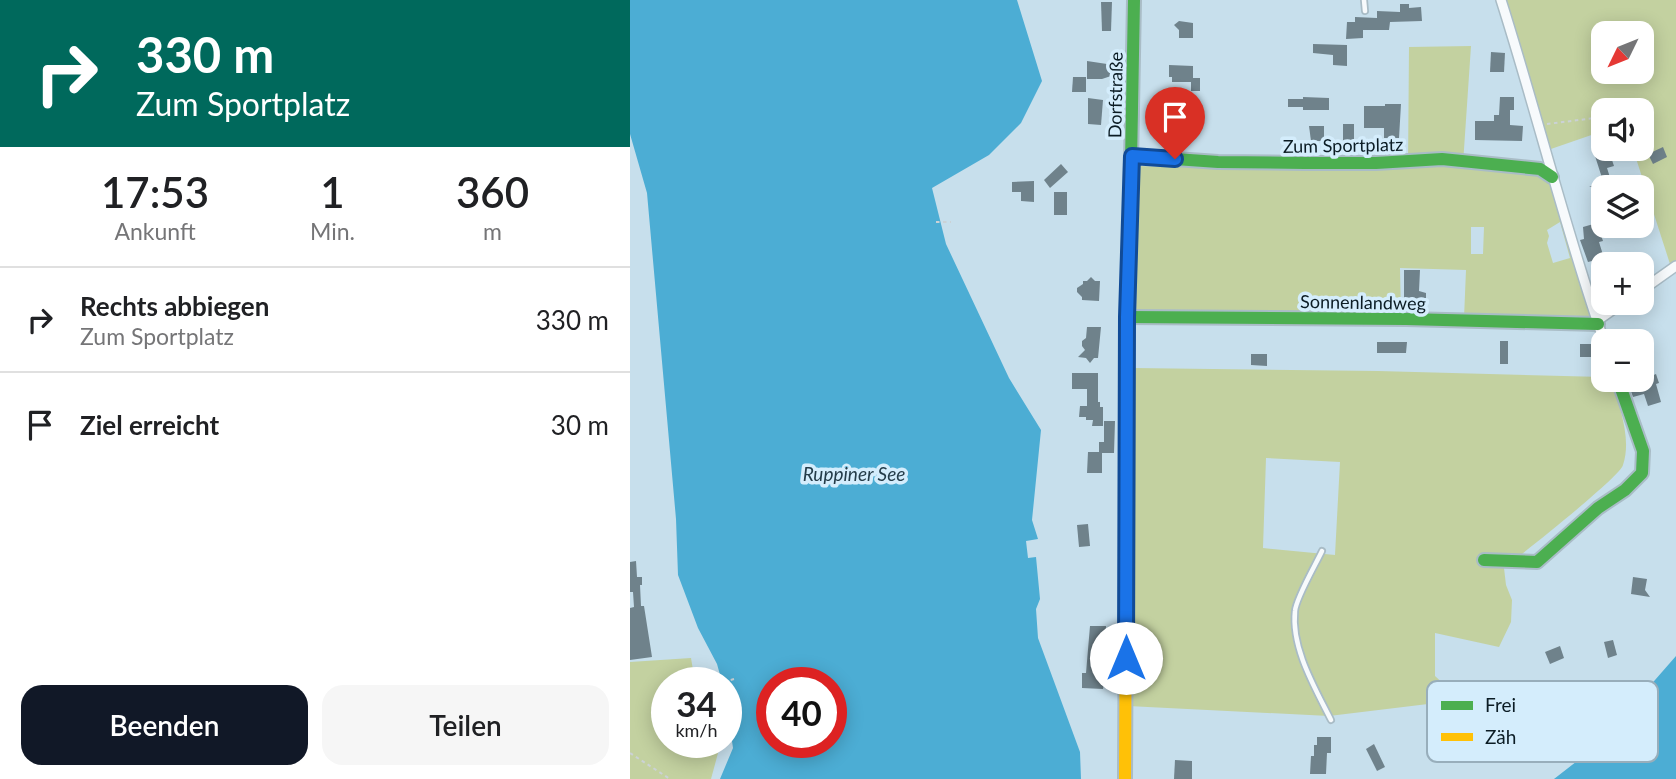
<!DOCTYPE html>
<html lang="de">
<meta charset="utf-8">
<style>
:root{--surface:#fff;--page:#f6f6f6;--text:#202124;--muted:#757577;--line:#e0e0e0;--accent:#111827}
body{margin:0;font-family:Lato,sans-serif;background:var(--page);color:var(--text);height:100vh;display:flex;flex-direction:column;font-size:26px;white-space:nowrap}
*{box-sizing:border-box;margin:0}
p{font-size:23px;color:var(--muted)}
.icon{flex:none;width:38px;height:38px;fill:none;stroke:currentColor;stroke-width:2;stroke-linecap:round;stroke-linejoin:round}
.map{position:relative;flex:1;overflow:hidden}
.drawer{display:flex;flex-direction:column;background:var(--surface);width:630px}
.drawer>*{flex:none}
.banner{background:#00695c;color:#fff;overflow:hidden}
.needle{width:46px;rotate:227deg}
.tools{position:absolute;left:961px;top:21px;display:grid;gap:14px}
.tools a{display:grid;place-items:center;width:63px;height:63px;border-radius:14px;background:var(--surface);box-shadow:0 4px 18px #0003;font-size:35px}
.speed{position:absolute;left:21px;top:667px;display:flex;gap:14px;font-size:35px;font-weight:700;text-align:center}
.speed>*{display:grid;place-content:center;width:91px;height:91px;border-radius:50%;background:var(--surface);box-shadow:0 4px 18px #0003;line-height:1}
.speed small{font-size:18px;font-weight:400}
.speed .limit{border:10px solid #d22;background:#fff;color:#111}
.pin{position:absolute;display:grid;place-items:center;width:60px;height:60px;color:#fff;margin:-72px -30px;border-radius:50% 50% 50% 0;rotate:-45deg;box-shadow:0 0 7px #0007}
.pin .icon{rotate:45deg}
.me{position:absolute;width:77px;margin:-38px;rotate:0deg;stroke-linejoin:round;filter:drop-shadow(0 0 5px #0008)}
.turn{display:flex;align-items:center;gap:24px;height:147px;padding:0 21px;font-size:32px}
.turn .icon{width:91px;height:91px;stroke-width:2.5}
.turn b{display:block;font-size:49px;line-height:60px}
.eta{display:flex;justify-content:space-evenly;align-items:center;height:119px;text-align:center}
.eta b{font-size:42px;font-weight:600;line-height:49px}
.primary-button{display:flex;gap:14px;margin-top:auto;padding:14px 21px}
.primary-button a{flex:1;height:80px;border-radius:21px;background:var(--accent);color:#fff;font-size:28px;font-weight:600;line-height:80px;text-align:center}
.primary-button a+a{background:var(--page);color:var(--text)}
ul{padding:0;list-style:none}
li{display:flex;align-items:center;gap:21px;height:105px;padding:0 21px;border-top:2px solid var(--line)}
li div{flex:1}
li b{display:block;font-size:26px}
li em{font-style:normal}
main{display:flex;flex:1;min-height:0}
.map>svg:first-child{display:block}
</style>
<main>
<section class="drawer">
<div class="banner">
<div class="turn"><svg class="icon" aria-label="right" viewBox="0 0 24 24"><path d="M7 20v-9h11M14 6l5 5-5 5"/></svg><div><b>330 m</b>Zum Sportplatz</div></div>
</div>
<div class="eta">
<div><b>17:53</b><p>Ankunft</p></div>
<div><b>1</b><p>Min.</p></div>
<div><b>360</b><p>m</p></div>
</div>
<ul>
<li><svg class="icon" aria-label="right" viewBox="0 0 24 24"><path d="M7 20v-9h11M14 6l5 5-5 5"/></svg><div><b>Rechts abbiegen</b><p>Zum Sportplatz</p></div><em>330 m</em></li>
<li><svg class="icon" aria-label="arrive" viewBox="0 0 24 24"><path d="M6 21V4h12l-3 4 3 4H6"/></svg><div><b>Ziel erreicht</b></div><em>30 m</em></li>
</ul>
<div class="primary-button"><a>Beenden</a><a>Teilen</a></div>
</section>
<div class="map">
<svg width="1046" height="779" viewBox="0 0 1046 779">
<rect width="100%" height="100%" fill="#c7dfec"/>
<g fill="#c3d1a0" fill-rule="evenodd">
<path d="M 873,0 L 1046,0 L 1046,261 L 1040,264 L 1003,149 L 1012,149 L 1012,110 L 973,110 L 973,131 L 918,150 ZM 973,33 L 1012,33 L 1012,72 L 973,72 Z"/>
<path d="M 841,46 L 833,164 L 906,173 L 918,180 L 965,320 L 834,318 L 836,270 L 770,268 L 771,317 L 498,316 L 504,166 L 694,170 L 778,166 L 779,47 ZM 930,222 L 940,258 L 923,263 L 917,243 L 919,236 L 917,230 ZM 841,227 L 854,227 L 853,254 L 841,254 Z"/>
<path d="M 503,368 L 748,371 L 973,377 L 973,380 L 982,380 C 989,407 1002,438 993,465 C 990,477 891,555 874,568 L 876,585 L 882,600 L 881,622 L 869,647 L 805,633 L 805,676 L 831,700 L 699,716 L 498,706 ZM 636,458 L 710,462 L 705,555 L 633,548 Z"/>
<polygon points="61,658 65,682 37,682 37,742 91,742 81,779 0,779 0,662"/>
</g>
<g fill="#4cadd4" fill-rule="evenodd">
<path d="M 0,0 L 387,0 L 412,81 L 391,123 L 359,155 L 302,188 L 316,244 L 379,378 L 411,430 L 402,520 L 408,539 L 396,541 L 398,558 L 406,557 L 410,599 L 406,609 L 408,638 L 450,752 L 451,779 L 90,779 L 103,748 L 96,700 L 96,682 L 92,682 L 87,664 L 68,628 L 48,575 L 46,519 L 17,193 L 0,134 ZM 142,682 L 201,682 L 201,742 L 142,742 Z"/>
<polygon points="1046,656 1046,779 924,779 969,744"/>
</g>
<g fill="#6f828b">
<polygon points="471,2 482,2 481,31 472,31"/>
<polygon points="770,4 779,4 779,8 791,7 792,21 760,22 759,30 733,30 733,38 716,39 717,22 725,22 725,17 747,18 747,11 770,12"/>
<polygon points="549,21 563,23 563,38 549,38 549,30 544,25"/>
<polygon points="683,44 717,45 717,66 703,65 703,55 683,53"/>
<polygon points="861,52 875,53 874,72 860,72"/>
<polygon points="457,61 477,64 481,76 472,79 457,79"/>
<polygon points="539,65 563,66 563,78 570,78 570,91 561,91 561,82 542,82 542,77 539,77"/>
<polygon points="443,77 456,77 456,92 442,92"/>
<polygon points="673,97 699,98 699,110 673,110 673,107 658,107 658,99 673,99"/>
<polygon points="870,97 884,97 884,110 880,110 880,125 893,126 892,141 845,140 845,121 864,121 864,115 869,115"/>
<polygon points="458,98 473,100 471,125 458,124"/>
<polygon points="755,104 771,104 769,138 754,138 754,128 734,128 734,106 755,106"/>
<polygon points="546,108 562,108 561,124 559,124 559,128 551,128 551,124 546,124"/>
<rect x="713" y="124" width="11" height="17"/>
<polygon points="679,126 694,126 694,141 681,141"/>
<polygon points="1033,147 1037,157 1023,164 1018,154"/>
<polygon points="979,151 984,166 977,168 983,187 959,187 973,181 965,156"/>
<polygon points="431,164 438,172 420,188 414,180"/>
<polygon points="404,181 404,202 391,201 391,192 382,192 382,182"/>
<rect x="424" y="192" width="13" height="23"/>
<polygon points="967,223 973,241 969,242 974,258 958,262 950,240 954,239 953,227"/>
<polygon points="774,270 790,270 789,291 796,293 796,301 781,302 781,298 774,298"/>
<polygon points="461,277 465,281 470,281 469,301 452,300 452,297 447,292 447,288 453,284 453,281 457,281"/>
<polygon points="457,327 471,327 468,358 464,358 460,363 456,358 448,357 455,350 452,346 452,341 456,338"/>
<rect x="870" y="341" width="8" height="23"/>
<polygon points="747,342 777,342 776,353 747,353"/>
<polygon points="950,344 963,344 964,357 950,357"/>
<polygon points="621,354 637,354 637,366 621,365"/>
<polygon points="442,373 468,373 468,402 470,402 470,407 473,407 473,426 462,426 463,420 456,420 456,417 449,417 450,406 457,406 457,389 442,389"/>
<polygon points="1026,374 1029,383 1026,384 1031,402 1018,406 1014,394 1003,397 997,380 1012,380"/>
<polygon points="474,421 485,421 484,453 472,453 472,473 457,473 458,452 469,452 469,442 474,442"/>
<polygon points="458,524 460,546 449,547 447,525"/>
<polygon points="6,561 7,577 12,577 12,585 10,585 11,606 14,606 22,657 0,660 0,608 4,607 3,592 0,592 0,562"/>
<polygon points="1003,577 1017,579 1015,590 1020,597 1001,594"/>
<polygon points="460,626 476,626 475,654 468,654 467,673 473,672 473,676 475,676 473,689 452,688 452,673 456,673"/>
<polygon points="983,640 987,655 978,658 974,642"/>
<polygon points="930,646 934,658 920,664 915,652"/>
<polygon points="687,737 701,737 701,753 697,753 696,774 680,774 681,756 684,756 684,745 687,745"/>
<polygon points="744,744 755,767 747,771 736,749"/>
<polygon points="545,760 562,761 562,779 544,779"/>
</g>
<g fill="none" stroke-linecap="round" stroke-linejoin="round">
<defs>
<g id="lane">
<polyline points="734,0 735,11"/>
<path d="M 692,551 C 686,564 666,598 665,611 C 661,648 685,688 701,720"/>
</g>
<g id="street">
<path d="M 871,0 C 907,113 935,229 974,341"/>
<polyline points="1012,290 1046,266"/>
<polyline points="968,320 992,303"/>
</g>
<g id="fast">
<polyline points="502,156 588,162 675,163 746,163 812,159 910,169 922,177"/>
<polyline points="497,317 776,319 968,324"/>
<polyline points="497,379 504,0"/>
<polyline points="854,560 907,562 968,508 995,490 1012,473 1013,451 988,380"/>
</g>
<polyline id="slow" points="495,779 497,379"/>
</defs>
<use href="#lane" stroke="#a9bcc6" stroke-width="8"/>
<use href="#street" stroke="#a9bcc6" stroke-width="12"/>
<use href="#fast" stroke="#a9bcc6" stroke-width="16"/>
<use href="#slow" stroke="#a9bcc6" stroke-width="16"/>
<g stroke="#cbd2d6" stroke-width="2" stroke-dasharray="3.5 3.5" stroke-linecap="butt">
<polyline points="988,107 1002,107"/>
<polyline points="984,110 988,107 984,102"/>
<polyline points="917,124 973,117"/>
<polyline points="306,222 321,222"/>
<polyline points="94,682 104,679"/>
<polyline points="0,753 40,779"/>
</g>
<use href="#lane" stroke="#f7fafc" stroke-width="4.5"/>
<use href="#street" stroke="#f7fafc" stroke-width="9"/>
<use href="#fast" stroke="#4caf50" stroke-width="12"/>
<use href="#slow" stroke="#ffc107" stroke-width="12"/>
</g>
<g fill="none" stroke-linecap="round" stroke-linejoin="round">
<defs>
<polyline id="route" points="496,658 497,317 502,156 545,159"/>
</defs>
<use href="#route" stroke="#114b97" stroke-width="18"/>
<use href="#route" stroke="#1a73e8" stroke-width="12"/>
</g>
<g text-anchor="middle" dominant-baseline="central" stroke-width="7" stroke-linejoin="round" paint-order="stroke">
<g font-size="18" fill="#0b1c24" stroke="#d4edfc">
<text transform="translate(485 95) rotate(-89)">Dorfstraße</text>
<text transform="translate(713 145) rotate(-1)">Zum Sportplatz</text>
<text transform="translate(733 302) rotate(1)">Sonnenlandweg</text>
</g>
<g font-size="19" font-style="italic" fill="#243c49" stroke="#d4edfc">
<text x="224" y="473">Ruppiner See</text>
</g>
</g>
<rect x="797" y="681" width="231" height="81" rx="10" fill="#d4edfc" stroke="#98aebb" stroke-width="2"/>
<rect x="811" y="701" width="32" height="9" fill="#4caf50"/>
<rect x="811" y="733" width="32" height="8" fill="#ffc107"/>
<g font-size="19" fill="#0b1c24">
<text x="855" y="712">Frei</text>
<text x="855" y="744">Zäh</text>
</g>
</svg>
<div class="tools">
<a><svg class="needle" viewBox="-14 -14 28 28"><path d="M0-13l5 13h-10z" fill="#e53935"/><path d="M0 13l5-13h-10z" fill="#757577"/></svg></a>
<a><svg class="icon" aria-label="sound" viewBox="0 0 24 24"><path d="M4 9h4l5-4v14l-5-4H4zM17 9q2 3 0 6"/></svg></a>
<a><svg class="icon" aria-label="layers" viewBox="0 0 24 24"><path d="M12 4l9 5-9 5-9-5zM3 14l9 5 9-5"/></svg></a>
<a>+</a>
<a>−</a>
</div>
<div class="speed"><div>34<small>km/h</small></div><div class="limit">40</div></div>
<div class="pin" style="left:545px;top:159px;background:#d93025"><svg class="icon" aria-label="arrive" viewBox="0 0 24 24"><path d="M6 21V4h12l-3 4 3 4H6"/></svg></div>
<svg class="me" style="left:496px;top:658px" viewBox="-20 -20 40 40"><circle r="19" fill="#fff"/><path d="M0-13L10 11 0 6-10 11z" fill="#1a73e8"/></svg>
</div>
</main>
